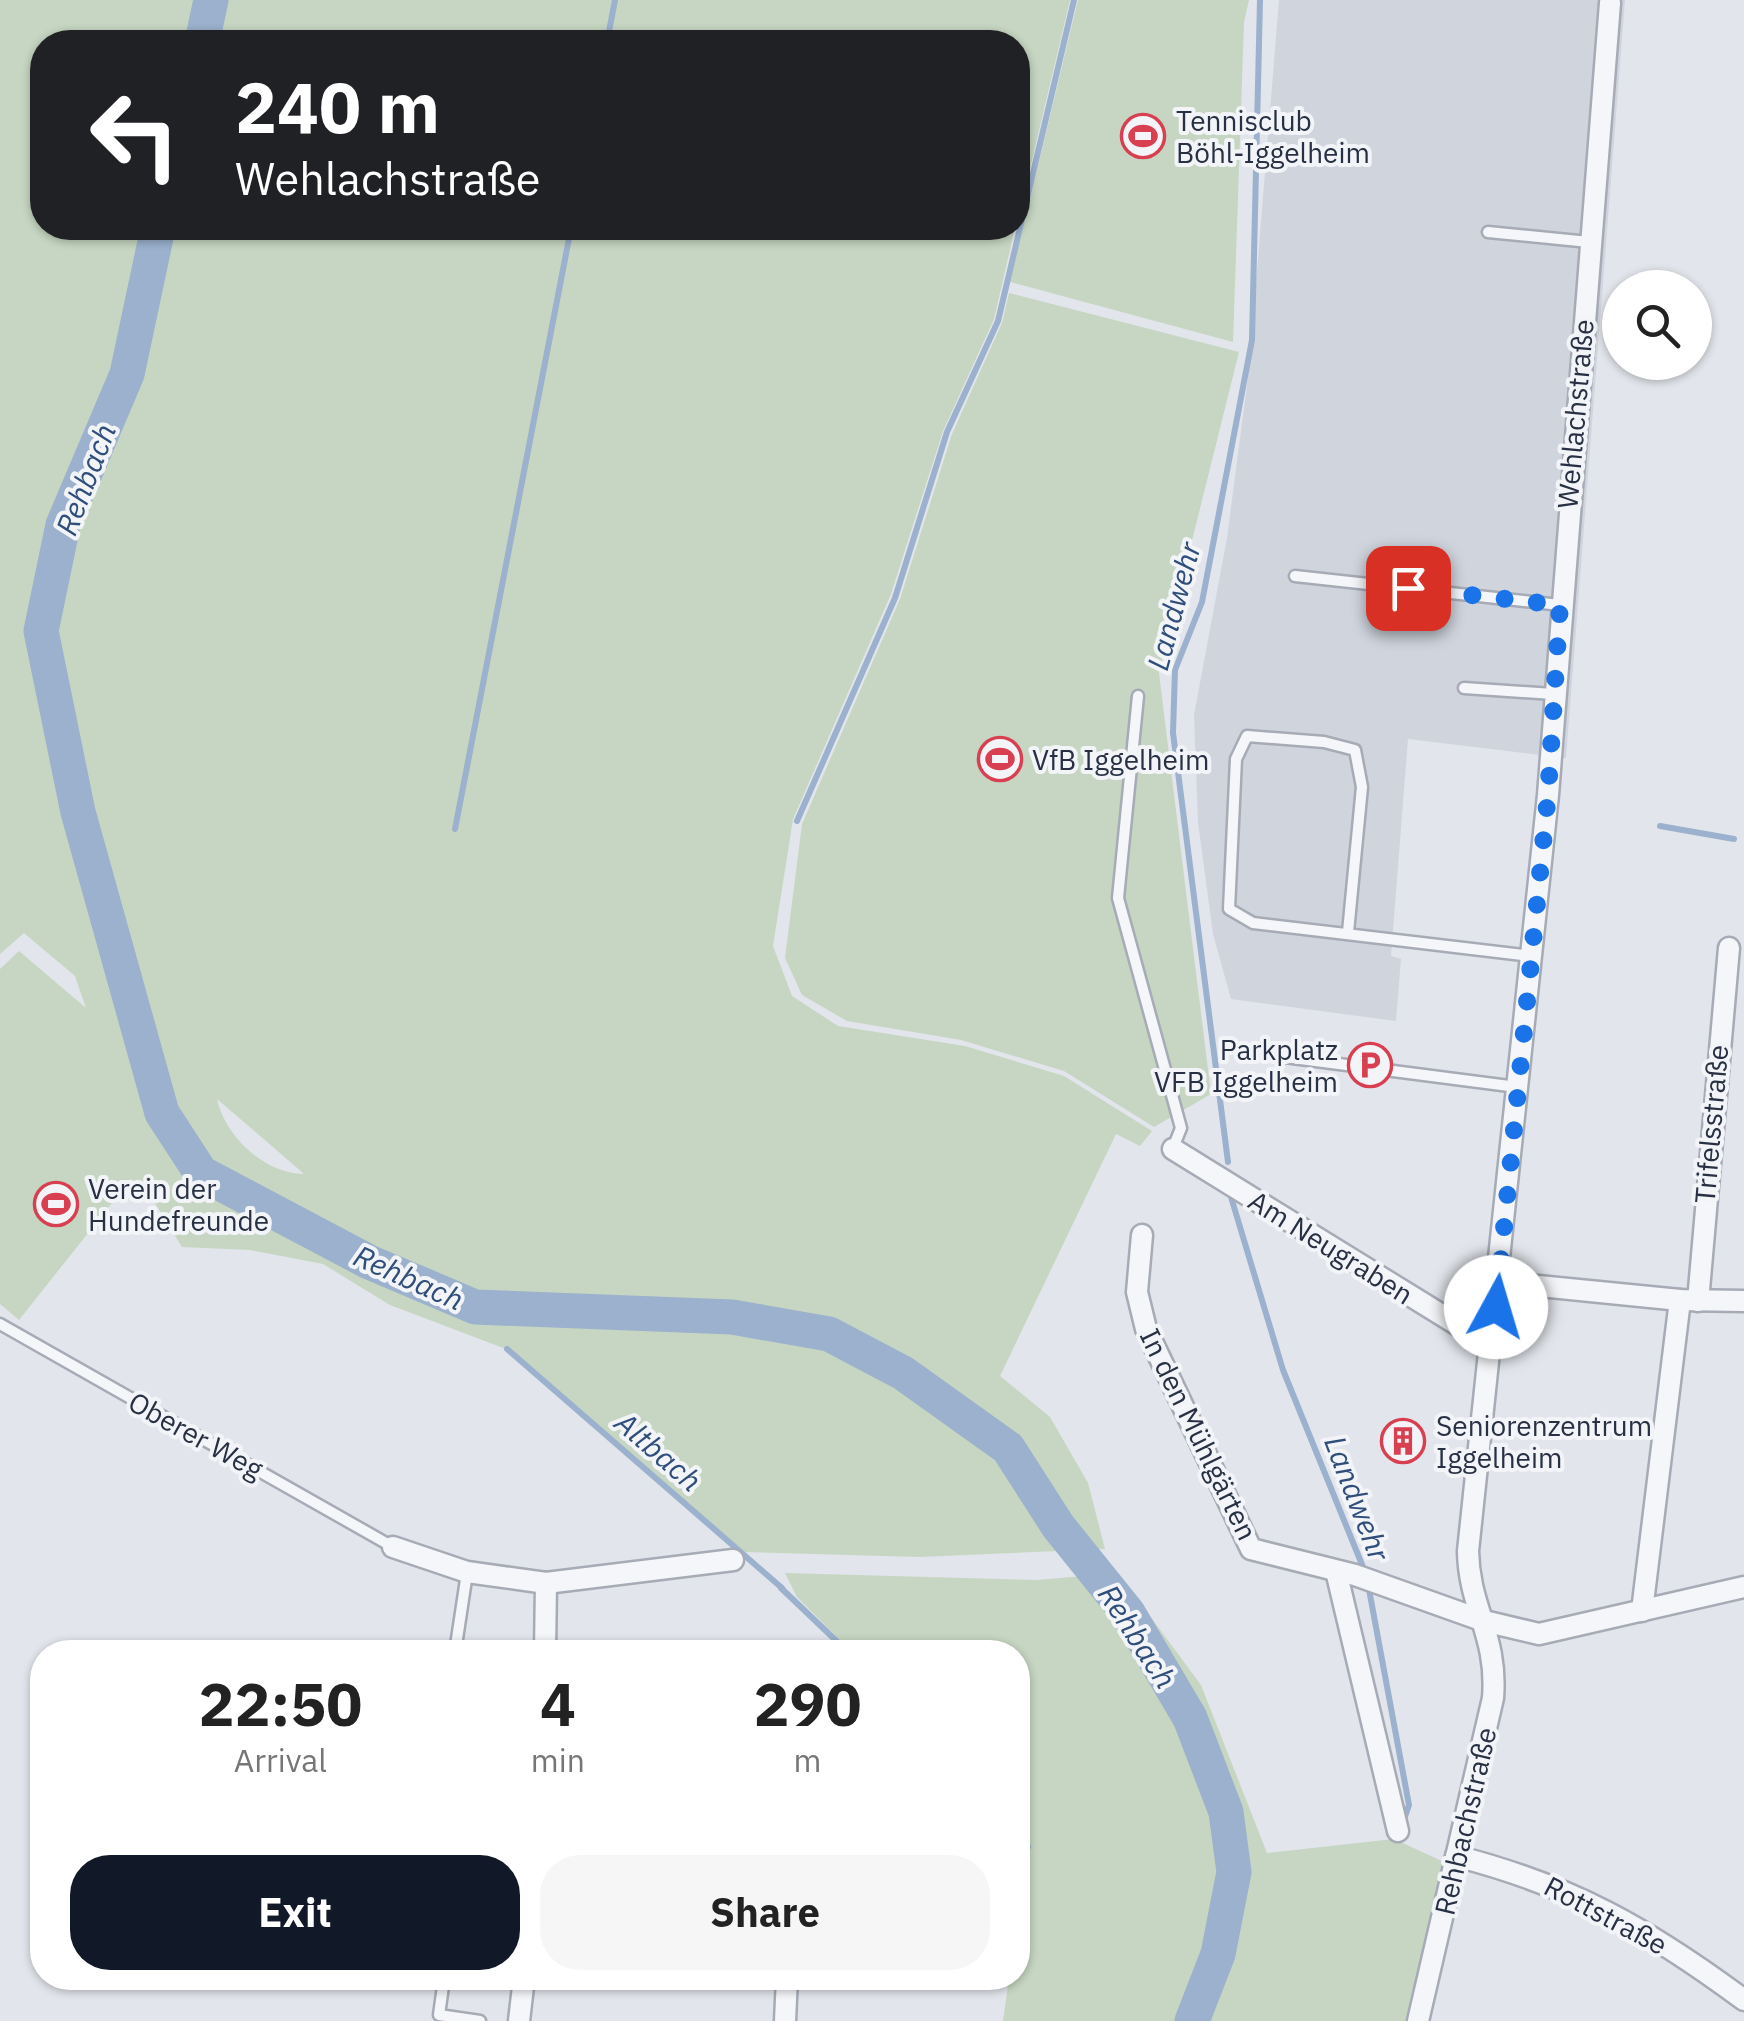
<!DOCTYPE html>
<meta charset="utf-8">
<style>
:root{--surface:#fff;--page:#f6f6f6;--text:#222;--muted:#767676;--accent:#111827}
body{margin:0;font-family:"IBM Plex Sans",sans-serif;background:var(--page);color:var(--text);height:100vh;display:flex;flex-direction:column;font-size:38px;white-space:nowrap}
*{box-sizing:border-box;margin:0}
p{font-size:32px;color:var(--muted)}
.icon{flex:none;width:55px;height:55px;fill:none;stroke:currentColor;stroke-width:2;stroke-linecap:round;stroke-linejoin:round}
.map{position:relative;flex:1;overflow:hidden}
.details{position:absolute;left:30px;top:1640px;width:1000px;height:350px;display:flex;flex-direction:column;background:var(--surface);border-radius:40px;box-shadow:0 2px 8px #0004}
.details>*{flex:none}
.guide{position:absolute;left:30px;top:30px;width:1000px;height:210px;border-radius:40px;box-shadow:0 2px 8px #0004;background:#202124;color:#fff;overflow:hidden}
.fabs{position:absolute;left:1602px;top:270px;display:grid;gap:20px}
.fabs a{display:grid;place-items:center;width:110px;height:110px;border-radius:50%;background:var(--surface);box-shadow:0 2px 8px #0004;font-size:50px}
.pin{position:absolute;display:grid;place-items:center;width:85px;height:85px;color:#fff;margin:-42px;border-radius:20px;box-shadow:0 5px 15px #0006}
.me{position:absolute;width:110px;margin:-55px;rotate:6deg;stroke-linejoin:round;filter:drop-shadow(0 0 8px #0008)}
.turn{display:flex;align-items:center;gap:35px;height:210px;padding:0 40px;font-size:45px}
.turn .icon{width:130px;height:130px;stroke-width:2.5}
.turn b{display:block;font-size:70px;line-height:85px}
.eta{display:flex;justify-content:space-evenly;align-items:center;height:170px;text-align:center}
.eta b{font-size:60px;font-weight:800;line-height:70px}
.cta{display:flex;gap:20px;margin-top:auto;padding:20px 40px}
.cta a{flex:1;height:115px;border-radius:40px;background:var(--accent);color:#fff;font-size:40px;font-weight:800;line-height:115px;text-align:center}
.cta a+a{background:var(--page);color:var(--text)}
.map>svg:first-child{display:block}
</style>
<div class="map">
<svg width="1744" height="2021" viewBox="0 0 1744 2021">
<rect width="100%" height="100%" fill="#e2e5eb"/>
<polygon fill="#d0d4dd" points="1279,0 1625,0 1566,758 1408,739 1391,956 1401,959 1396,1021 1231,999 1213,934 1198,822 1194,715 1227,538 1249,370"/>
<g fill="#c6d6c2" fill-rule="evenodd">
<path d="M 0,0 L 1070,0 L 1018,219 L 1018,42 L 42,42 L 42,228 L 1015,228 L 994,319 L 943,431 L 891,594 L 793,819 L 773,946 L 792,996 L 838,1026 L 965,1046 L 1064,1076 L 1152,1131 L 1140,1146 L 1116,1134 L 1000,1376 L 1050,1417 L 1088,1483 L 1105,1549 L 919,1557 L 742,1552 L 506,1349 L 390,1305 L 323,1264 L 250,1250 L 182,1247 L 150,1195 L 131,1179 L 19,1320 L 0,1304 L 0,969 L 19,951 L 86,1008 L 75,976 L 24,933 L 0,954 ZM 217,1099 L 303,1173 L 303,1174 C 264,1173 225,1136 217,1099 Z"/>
<polygon points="1078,0 1249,0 1244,22 1233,342 1010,282"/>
<polygon points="1009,293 1239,352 1159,673 1211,1094 1154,1127 1064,1071 961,1040 847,1021 802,995 785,958 802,824 900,599 952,434 1002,323"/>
<polygon points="785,1573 1037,1580 1118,1573 1201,1685 1267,1853 1394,1839 1444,1862 1407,2021 1003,2021 1009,1978 1018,1978 1018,1921 1028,1848 1018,1834 1018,1652 852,1652 797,1597"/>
</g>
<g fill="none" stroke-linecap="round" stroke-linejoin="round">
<g stroke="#9bb1cd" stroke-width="6">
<polyline points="607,42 615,0"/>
<polyline points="797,821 895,598 947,432 998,321 1074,0"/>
<polyline points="1660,826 1734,839"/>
<polyline points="455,829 571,228"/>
<polyline points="1228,1162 1173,733 1175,670 1202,602 1252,340 1260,0"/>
<polyline points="1231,1197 1283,1370 1365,1572"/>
<polyline points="507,1349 782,1588"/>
<polyline points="1368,1584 1409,1805 1403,1822"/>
<polyline points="781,1588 848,1652"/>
<polyline points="1018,1835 1028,1847"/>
</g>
<g stroke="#9bb1cd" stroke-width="35">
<polyline points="202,42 211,0"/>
<polyline points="158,228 127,374 63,525 41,631 78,812 162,1113 201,1173 369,1262 475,1307 732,1317 829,1334 903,1373 1008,1448 1058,1526 1128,1613 1190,1718 1226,1812 1234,1872 1218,1954 1192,2021"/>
</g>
<defs>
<g id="lane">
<polyline points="1488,232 1589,242"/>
<polyline points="1295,576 1560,605"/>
<polyline points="1464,688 1553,694"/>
<polyline points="1138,696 1118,898 1181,1128 1173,1148"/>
<polyline points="1348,932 1362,787 1355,750 1324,742 1247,736 1236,759 1229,909 1253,923 1531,956"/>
<polyline points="1277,1056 1517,1087"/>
<polyline points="0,1324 393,1547"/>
<polyline points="455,1652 467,1573"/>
<polyline points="443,1986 439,2015 480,2021"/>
</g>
<g id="street">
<polyline points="1173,1149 1458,1325 1493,1333"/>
<polyline points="1142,1235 1137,1292 1146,1329 1251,1549 1355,1575 1484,1621 1539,1634 1744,1587"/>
<polyline points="1499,1282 1680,1300 1744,1301"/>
<polyline points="1698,1301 1729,948"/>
<polyline points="393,1547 467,1572 546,1583 733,1560"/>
<polyline points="1336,1571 1398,1831"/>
<polyline points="1642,1611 1680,1300"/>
<polyline points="545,1652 546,1583"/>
<path d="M 1456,1856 C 1573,1886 1648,1929 1744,2000"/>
<polyline points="519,2021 524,1978"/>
<polyline points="785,2021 787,1978"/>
<path d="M 1418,2021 L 1493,1698 C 1498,1635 1469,1609 1468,1551 L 1548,795 L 1610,3"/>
</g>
</defs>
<use href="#lane" stroke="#a6abb6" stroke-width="15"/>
<use href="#street" stroke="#a6abb6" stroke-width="25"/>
<use href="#lane" stroke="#f5f6f9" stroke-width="10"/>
<use href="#street" stroke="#f5f6f9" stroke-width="20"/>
</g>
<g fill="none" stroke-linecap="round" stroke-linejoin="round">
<polyline stroke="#1a73e8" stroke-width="18" stroke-dasharray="0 32.4" points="1408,588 1560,605 1548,795 1496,1307"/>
</g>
<defs>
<symbol id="stadium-ring" viewBox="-11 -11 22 22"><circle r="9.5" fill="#f2f4f8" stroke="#d83f50" stroke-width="1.5"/><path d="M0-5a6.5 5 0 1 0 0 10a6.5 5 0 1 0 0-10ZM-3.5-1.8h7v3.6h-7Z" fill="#d83f50"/></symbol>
<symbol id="parking-ring" viewBox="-11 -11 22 22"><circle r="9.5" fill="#f2f4f8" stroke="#d83f50" stroke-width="1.5"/><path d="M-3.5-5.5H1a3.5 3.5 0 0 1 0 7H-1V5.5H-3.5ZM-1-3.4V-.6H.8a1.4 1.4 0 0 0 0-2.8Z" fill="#d83f50"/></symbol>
<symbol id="building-ring" viewBox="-11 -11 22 22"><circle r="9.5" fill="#f2f4f8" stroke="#d83f50" stroke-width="1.5"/><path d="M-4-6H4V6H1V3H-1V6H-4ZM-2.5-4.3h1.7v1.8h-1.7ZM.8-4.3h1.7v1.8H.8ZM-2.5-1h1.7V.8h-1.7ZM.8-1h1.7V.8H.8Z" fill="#d83f50"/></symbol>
</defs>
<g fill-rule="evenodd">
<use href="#stadium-ring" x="1118" y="111" width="50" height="50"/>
<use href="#stadium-ring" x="975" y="734" width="50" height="50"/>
<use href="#parking-ring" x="1345" y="1040" width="50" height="50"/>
<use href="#stadium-ring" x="31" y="1179" width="50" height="50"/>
<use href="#building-ring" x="1378" y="1416" width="50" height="50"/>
</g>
<g text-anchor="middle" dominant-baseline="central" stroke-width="8" stroke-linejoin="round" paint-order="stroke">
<g font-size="28" fill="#283144" stroke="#f2f4f8" text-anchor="start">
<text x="1176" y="120">Tennisclub<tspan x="1176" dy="32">Böhl-Iggelheim</tspan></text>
<text x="1032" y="759">VfB Iggelheim</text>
<text x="1338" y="1049" text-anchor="end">Parkplatz<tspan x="1338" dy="32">VFB Iggelheim</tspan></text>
<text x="88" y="1188">Verein der<tspan x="88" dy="32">Hundefreunde</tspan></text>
<text x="1436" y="1425">Seniorenzentrum<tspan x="1436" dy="32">Iggelheim</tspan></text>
</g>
<g font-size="28" fill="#283144" stroke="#f2f4f8">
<text transform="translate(1575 414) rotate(-85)">Wehlachstraße</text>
<text transform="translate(1711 1124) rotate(-85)">Trifelsstraße</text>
<text transform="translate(1331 1247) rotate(32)">Am Neugraben</text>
<text transform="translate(1199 1434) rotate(64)">In den Mühlgärten</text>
<text transform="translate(196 1435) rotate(29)">Oberer Weg</text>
<text transform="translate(1465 1821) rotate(-77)">Rehbachstraße</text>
<text transform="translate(1606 1915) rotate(28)">Rottstraße</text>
</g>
<g font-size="30" font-style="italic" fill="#2f4e7b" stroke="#f2f4f8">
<text transform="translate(85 479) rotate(-69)">Rehbach</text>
<text transform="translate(1173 606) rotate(-75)">Landwehr</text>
<text transform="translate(409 1277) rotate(24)">Rehbach</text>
<text transform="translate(659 1451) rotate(41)">Altbach</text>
<text transform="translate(1358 1498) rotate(69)">Landwehr</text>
<text transform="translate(1138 1636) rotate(57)">Rehbach</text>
</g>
</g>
</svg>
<div class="fabs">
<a><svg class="icon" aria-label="search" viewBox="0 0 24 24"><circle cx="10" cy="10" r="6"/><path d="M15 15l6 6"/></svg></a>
</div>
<div class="pin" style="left:1408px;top:588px;background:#d93025"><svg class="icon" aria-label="arrive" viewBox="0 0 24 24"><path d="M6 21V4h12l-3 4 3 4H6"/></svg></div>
<svg class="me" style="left:1496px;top:1307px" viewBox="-20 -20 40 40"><circle r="19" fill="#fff"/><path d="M0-13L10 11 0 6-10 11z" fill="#1a73e8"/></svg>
<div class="guide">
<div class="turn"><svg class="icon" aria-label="left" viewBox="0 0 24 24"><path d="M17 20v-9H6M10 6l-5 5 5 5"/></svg><div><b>240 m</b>Wehlachstraße</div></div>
</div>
<section class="details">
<div class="eta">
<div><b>22:50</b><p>Arrival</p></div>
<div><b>4</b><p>min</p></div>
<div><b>290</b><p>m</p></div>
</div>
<div class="cta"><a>Exit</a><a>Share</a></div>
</section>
</div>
